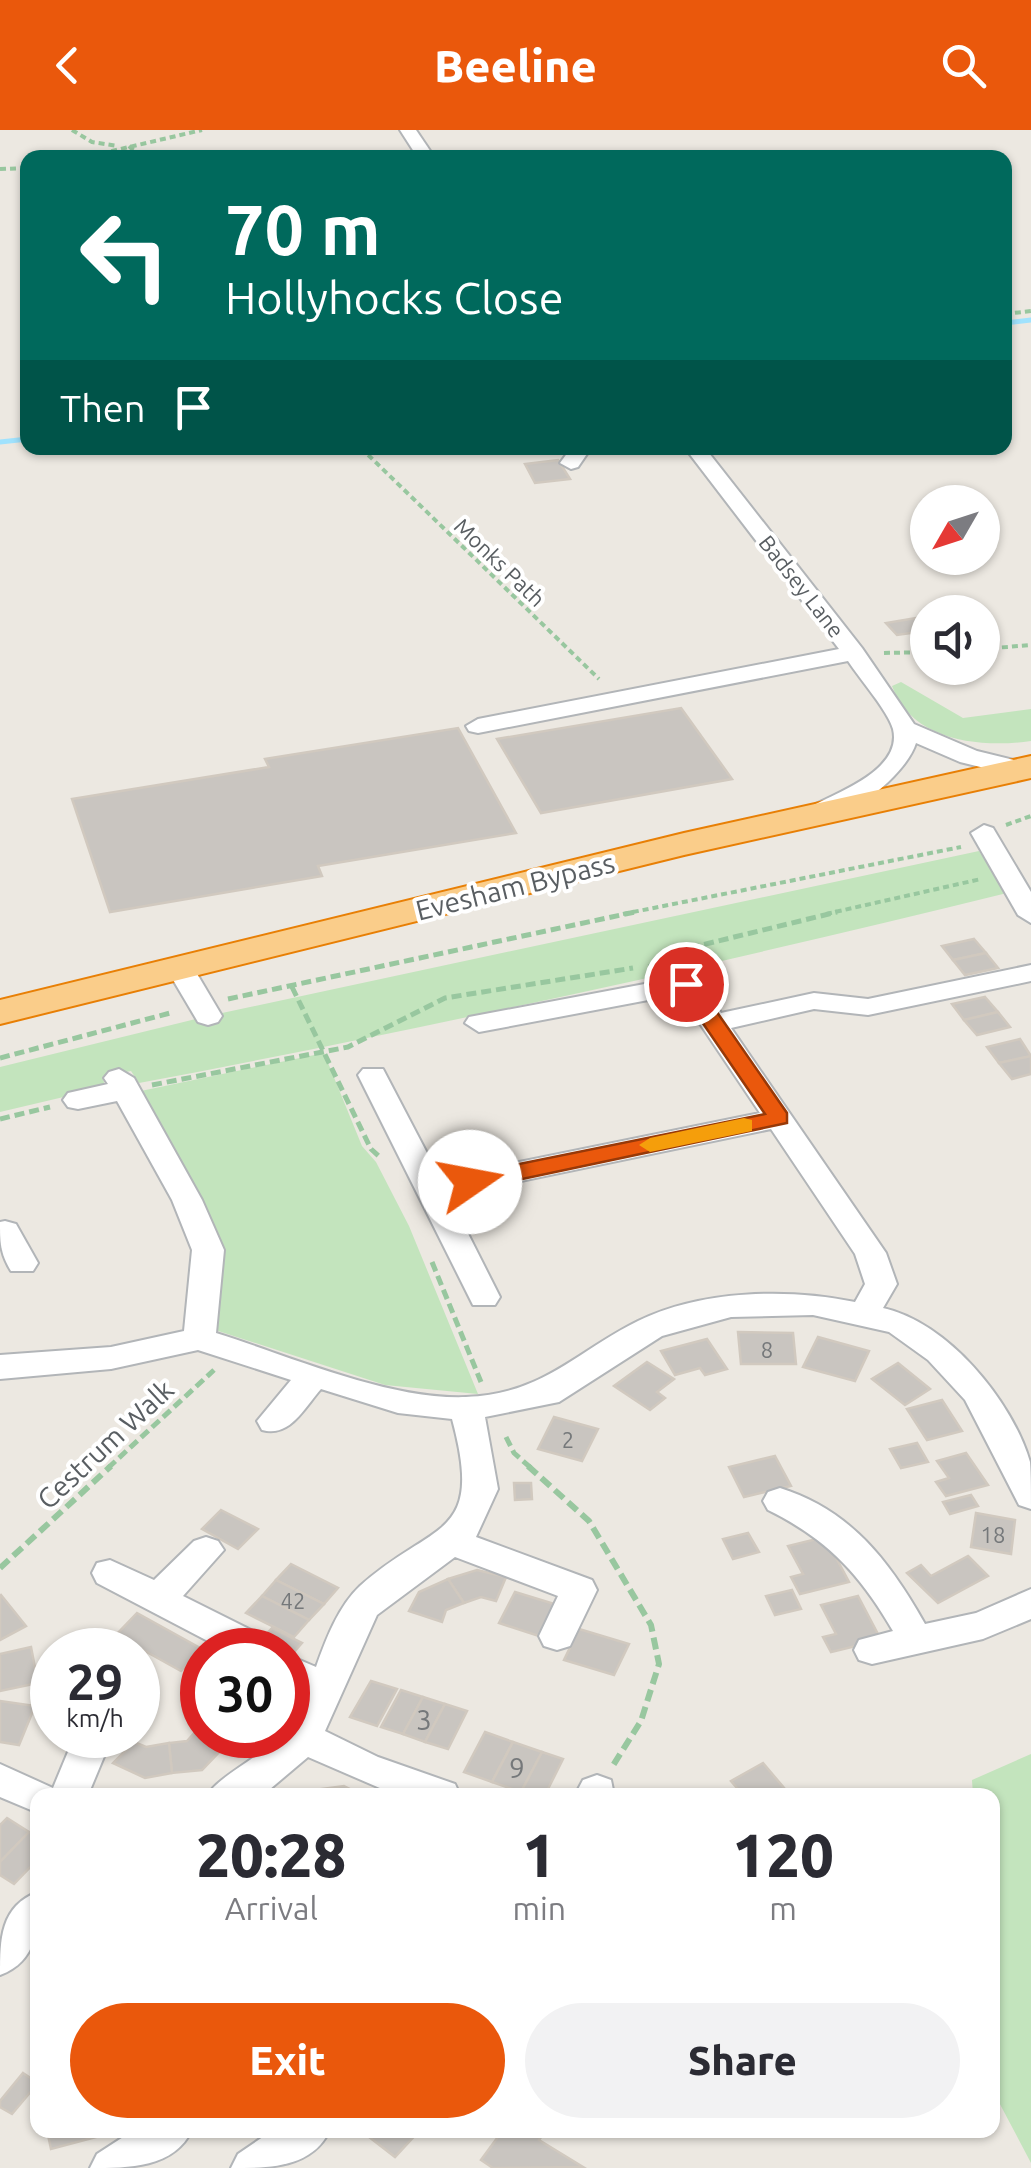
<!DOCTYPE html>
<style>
:root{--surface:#fff;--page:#f2f2f3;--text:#2b2b33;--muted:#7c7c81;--accent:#ea580c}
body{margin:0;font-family:Ubuntu,sans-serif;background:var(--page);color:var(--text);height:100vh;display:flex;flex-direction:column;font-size:38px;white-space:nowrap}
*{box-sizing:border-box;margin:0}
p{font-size:32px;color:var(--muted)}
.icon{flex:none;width:55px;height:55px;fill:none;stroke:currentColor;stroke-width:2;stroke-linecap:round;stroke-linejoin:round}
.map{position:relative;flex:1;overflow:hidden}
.panel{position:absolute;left:30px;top:1658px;width:970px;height:350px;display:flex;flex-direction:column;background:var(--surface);border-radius:20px;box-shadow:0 2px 8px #0004}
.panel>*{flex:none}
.hud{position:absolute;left:20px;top:20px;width:992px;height:305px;border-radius:20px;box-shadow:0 2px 8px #0004;background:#00695c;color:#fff;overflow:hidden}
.needle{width:65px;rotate:231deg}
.fabs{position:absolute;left:910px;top:355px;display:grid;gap:20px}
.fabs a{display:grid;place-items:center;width:90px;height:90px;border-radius:50%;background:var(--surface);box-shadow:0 2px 8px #0004;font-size:50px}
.speed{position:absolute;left:30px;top:1498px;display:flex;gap:20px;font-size:50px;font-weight:700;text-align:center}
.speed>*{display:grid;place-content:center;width:130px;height:130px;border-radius:50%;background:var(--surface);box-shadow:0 2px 8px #0004;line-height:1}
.speed small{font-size:25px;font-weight:400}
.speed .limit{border:15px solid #d22;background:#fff;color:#111}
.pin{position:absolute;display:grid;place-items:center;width:85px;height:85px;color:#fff;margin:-42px;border:5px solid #fff;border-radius:50%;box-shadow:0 2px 10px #0007}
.me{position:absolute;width:110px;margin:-55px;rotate:78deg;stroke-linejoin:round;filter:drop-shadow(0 0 8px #0008)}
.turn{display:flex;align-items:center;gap:35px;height:210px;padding:0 40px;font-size:45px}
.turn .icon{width:130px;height:130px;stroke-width:2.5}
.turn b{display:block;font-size:70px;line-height:85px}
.then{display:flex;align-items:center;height:95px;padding:0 40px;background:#0003;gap:20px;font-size:38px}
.eta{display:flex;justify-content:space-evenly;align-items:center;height:170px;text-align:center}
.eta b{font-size:60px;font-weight:800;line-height:70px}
.primary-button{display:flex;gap:20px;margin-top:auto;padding:20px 40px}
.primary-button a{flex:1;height:115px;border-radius:60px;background:var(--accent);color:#fff;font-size:40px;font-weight:800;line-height:115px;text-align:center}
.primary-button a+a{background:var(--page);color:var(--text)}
header{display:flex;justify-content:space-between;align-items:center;height:130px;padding:0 40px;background:var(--accent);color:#fff;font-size:45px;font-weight:800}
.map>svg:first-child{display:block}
</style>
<header><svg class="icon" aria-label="back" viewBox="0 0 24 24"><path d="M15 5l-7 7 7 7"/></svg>Beeline<svg class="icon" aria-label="search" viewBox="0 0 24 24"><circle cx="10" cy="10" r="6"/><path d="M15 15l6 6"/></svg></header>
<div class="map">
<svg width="1031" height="2038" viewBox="0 0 1031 2038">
<rect width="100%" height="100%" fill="#ece8e1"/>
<g fill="#c3e4bd">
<path d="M 901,552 L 963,588 L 1031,579 L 1031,611 C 982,618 912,612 892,556 Z"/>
<path d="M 979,721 L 1007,763 C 719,834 430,898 139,953 L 131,941 L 102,947 L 106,957 L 0,982 L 0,937 L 208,886 Z"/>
<polygon points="324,923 362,1016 376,1032 409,1096 478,1264 385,1255 212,1199 217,1160 136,962"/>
<polygon points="1031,1624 1031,2033 993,1961 992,1665 973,1665 972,1650"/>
</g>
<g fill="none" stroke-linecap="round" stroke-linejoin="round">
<g stroke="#a0e2fd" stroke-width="5">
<polyline points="1005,193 1031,190"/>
<polyline points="0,312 28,309"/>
</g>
</g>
<g fill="#c9c5c0" stroke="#d1c9bf" stroke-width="2.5">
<polygon points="558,330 570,349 535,353 525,334"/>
<polygon points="928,486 928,507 923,507 918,502 897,505 886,493"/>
<polygon points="681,578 732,649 541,683 497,609"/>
<polygon points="458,598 516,703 318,736 322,746 110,782 72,669 269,637 265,629"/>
<polygon points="974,809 986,823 953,830 942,816"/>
<polygon points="986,823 998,838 965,845 953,830"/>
<polygon points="985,867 998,882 964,890 952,874"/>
<polygon points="998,882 1010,897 977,905 964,890"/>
<polygon points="1020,909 1031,926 999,933 987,917"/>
<polygon points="1031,926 1031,944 1012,949 999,933"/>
<polygon points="738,1202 793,1203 796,1234 741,1234"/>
<polygon points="818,1207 869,1221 855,1251 803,1237"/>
<polygon points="707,1209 727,1239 705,1245 700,1238 675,1245 661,1221"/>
<polygon points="647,1232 674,1249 657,1262 665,1268 650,1280 614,1256"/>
<polygon points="898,1233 930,1259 905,1275 872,1249"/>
<polygon points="942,1270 962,1301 927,1310 907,1279"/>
<polygon points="554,1287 598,1299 582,1331 538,1319"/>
<polygon points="917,1313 928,1332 901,1338 890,1319"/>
<polygon points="966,1323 988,1355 946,1366 936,1352 949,1348 937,1331"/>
<polygon points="775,1326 791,1356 744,1367 729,1337"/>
<polygon points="514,1353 531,1353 532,1369 515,1370"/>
<polygon points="971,1365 978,1376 950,1384 943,1372"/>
<polygon points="221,1380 258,1399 238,1419 202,1399"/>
<polygon points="976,1383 1015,1390 1011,1424 971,1417"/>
<polygon points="748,1403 759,1422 733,1429 723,1409"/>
<polygon points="825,1407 849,1452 800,1464 791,1447 803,1444 788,1416"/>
<polygon points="968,1426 988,1446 938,1473 907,1443 921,1435 931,1446"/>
<polygon points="291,1434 338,1458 324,1474 276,1450"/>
<polygon points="477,1440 506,1447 496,1471 481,1467 464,1473 448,1449"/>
<polygon points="448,1449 464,1473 446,1480 442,1492 409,1481 419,1462"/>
<polygon points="276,1450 324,1474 309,1490 262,1466"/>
<polygon points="792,1460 801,1479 775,1485 766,1466"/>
<polygon points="515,1462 561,1476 545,1508 499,1493"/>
<polygon points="1,1465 26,1496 0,1510 0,1466"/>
<polygon points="262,1466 309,1490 294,1507 246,1483"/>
<polygon points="858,1466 881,1510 831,1522 823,1507 836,1504 821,1475"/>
<polygon points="137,1483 202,1519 181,1541 116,1505"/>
<polygon points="272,1498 302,1513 288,1529 288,1520 252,1520"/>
<polygon points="579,1499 629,1514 614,1545 564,1530"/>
<polygon points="31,1517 38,1553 0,1561 0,1524"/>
<polygon points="371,1551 397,1559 377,1596 350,1587"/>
<polygon points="401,1560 423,1567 403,1604 381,1597"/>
<polygon points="423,1567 445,1574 425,1612 403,1604"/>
<polygon points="0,1571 35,1576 19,1615 0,1612"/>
<polygon points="445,1574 467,1581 448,1619 425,1612"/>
<polygon points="196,1601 224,1617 202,1640 172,1643 169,1613 187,1611"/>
<polygon points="485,1602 513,1612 492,1652 464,1642"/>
<polygon points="134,1612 146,1617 169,1613 172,1643 145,1648 113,1633"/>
<polygon points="513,1612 542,1622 521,1662 492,1652"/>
<polygon points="542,1622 563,1629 545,1665 521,1662"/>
<polygon points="763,1633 790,1665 743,1665 731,1651"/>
<polygon points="344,1656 362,1665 315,1665 314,1660"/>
<polygon points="7,1688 29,1702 0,1732 0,1695"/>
<polygon points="29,1702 38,1707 38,1729 14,1754 0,1745 0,1732"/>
<polygon points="23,1943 38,1953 12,1984 0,1977 0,1971"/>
<polygon points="47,2000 111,2000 111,2003 51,2019"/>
<polygon points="360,2000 420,2000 395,2027"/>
<polygon points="503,2000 546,2000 539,2010 583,2037 493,2038 481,2030"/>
</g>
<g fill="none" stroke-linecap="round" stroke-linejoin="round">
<defs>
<g id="minor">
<polygon points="400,0 416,0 435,28 418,28"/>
<polygon points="571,318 591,318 578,337 571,339 560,333"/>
<path d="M 685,318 L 705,318 L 862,518 L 914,594 L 977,621 L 1030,634 L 1030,644 L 1021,647 L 960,632 L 916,613 C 906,645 845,696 810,687 L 806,682 L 810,677 C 836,663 903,640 893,599 C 888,581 859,548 848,531 L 478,603 L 469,601 L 466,596 L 478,589 L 839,519 Z"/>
<polygon points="984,695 993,698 1031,762 1031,793 1018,785 971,703"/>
<polygon points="180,830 190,832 222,886 218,892 208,895 198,892 166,838"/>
<path d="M 1031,835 L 1031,851 L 868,885 L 814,879 L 731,898 L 886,1123 L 897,1154 L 883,1178 C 947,1192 1012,1270 1030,1332 C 1031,1345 1031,1364 1031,1379 L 1019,1375 L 965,1270 L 928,1230 L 889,1202 L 813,1185 L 731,1187 L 662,1206 L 559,1272 L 485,1287 L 498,1359 L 476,1407 L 592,1450 L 597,1460 L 570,1516 L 557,1520 L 544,1516 L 539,1506 L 558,1466 L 455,1427 L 377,1485 L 325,1601 L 378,1627 L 455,1654 L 460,1665 L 396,1665 L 308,1627 L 263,1665 L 208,1665 C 216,1648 263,1625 282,1605 L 288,1605 L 305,1566 L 288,1556 L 288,1525 L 316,1537 C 326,1509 338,1477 360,1456 C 433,1390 485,1411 452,1289 L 398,1283 L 321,1259 C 304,1278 290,1308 262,1300 L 257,1291 L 291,1250 L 198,1220 L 111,1239 L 0,1249 L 0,1225 L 111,1217 L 184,1201 L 192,1120 L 172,1070 L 117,971 L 78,979 L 68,977 L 63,970 L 68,963 L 108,954 L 104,948 L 109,942 L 119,939 L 134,948 L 202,1070 L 224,1120 L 216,1203 C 290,1226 389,1270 466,1267 C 544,1264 575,1222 638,1191 C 701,1160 788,1158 855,1172 L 865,1154 L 855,1124 L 771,999 L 449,1066 L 500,1167 L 495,1175 L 473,1175 L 358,945 L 363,939 L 383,939 L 440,1048 L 760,983 L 680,864 L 479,902 L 465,893 L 469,887 L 687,846 L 697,848 L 721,883 L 814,863 L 868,869 Z"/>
<path d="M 5,1091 L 16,1094 L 38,1133 L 33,1141 L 11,1141 C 0,1123 0,1112 0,1092 Z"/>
<path d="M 780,1358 C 851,1380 890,1432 925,1494 L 976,1483 L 1031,1459 L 1031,1489 L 983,1509 L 872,1534 L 859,1530 L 854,1520 L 859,1510 L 893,1501 C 860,1444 827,1409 768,1380 L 763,1371 L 768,1362 Z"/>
<polygon points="206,1407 218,1411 224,1420 183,1466 267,1508 271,1520 225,1520 97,1453 92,1443 97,1433 110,1430 154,1450 194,1411"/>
<polygon points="75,1605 113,1605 88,1665 38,1665 38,1683 0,1667 0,1634 53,1658"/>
<polygon points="597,1645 611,1650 614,1665 575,1665 583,1650"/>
<path d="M 38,1762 C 38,1797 38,1831 0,1845 C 0,1810 0,1776 38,1762 Z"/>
<path d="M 134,2000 L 192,2000 C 174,2038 129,2038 90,2038 L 97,2024 Z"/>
<path d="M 273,2000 L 330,2000 C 312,2038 270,2038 231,2038 L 238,2024 Z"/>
</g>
<polygon id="highway" points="1031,626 1031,648 684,725 0,894 0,870 684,703"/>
</defs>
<use href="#minor" stroke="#b2b5b8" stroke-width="4"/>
<use href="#highway" stroke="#e87f05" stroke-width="4"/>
<g stroke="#98c79f" stroke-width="4" stroke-dasharray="6 4" stroke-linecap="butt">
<polyline points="72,0 92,12 118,16"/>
<polyline points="129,16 141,28"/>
<polyline points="82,28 202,0"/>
<polyline points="0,39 28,38"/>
<polyline points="1005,184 1031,181"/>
<polyline points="361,318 599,549"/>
<polyline points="982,519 1031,515"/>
<polyline points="884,523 928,522"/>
<polyline points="1006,695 1031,686"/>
<polyline points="623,784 961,717"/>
<polyline points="826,784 981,749"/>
</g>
<g stroke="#98c79f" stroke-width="5" stroke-dasharray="10 5" stroke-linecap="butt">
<polyline points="649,837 681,820 837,782"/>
<polyline points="292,857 371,1019 381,1028"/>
<polyline points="228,869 635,782"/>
<polyline points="0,928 174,882"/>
<polyline points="152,955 348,917 445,868 633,838"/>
<polyline points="0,989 50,977"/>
<polyline points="432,1132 481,1252"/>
<polyline points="506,1307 514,1323 531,1338"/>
<polyline points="108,1338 214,1240"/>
</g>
<g stroke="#98c79f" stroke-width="6" stroke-dasharray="12 6" stroke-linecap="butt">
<polyline points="528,1336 589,1391 651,1495 659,1534 641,1591 612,1637"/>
<polyline points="0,1438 111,1336"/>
</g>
<use href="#minor" fill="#fff" fill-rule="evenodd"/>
<use href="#highway" fill="#facd8a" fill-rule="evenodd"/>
</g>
<polygon fill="#ea580c" stroke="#983908" stroke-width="2.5" points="686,847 694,849 787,983 787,993 470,1060 461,1057 458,1052 470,1044 765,984 676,854"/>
<polygon fill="#f59e0b" points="744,988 752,990 752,1001 650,1022 639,1015 650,1008"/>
<g text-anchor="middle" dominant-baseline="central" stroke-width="8" stroke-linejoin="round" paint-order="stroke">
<g font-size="22" fill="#595e62" stroke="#fff">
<text transform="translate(500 432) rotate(44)">Monks Path</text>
<text transform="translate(802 456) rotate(52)">Badsey Lane</text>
</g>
<g font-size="22" fill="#75787a">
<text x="767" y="1219">8</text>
<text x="568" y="1309">2</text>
<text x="993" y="1404">18</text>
<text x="293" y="1470">42</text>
</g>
<g font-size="28" fill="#595e62" stroke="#fff">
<text transform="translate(515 756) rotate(-14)">Evesham Bypass</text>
<text transform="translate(105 1314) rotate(-43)">Cestrum Walk</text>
</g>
<g font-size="28" fill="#75787a">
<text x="424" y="1589">3</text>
<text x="517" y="1637">9</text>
</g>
</g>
</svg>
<div class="fabs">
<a><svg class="needle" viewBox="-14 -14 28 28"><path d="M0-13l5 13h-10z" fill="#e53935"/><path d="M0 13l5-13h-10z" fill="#7c7c81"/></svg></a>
<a><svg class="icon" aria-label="sound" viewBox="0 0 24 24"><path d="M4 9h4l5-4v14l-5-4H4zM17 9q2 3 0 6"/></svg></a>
</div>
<div class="speed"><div>29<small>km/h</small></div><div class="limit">30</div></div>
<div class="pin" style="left:686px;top:854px;background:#d93025"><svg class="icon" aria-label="arrive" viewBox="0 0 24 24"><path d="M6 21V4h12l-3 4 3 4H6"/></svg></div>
<svg class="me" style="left:470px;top:1052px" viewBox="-20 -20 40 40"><circle r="19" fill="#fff"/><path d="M0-13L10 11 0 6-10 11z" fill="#ea580c"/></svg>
<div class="hud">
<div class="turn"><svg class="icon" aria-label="left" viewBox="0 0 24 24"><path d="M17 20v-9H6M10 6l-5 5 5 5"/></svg><div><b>70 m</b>Hollyhocks Close</div></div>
<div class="then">Then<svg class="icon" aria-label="arrive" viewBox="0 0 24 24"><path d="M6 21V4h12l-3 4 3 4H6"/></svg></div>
</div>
<section class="panel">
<div class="eta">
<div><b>20:28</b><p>Arrival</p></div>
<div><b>1</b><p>min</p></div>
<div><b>120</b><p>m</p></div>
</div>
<div class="primary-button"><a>Exit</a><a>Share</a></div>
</section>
</div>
